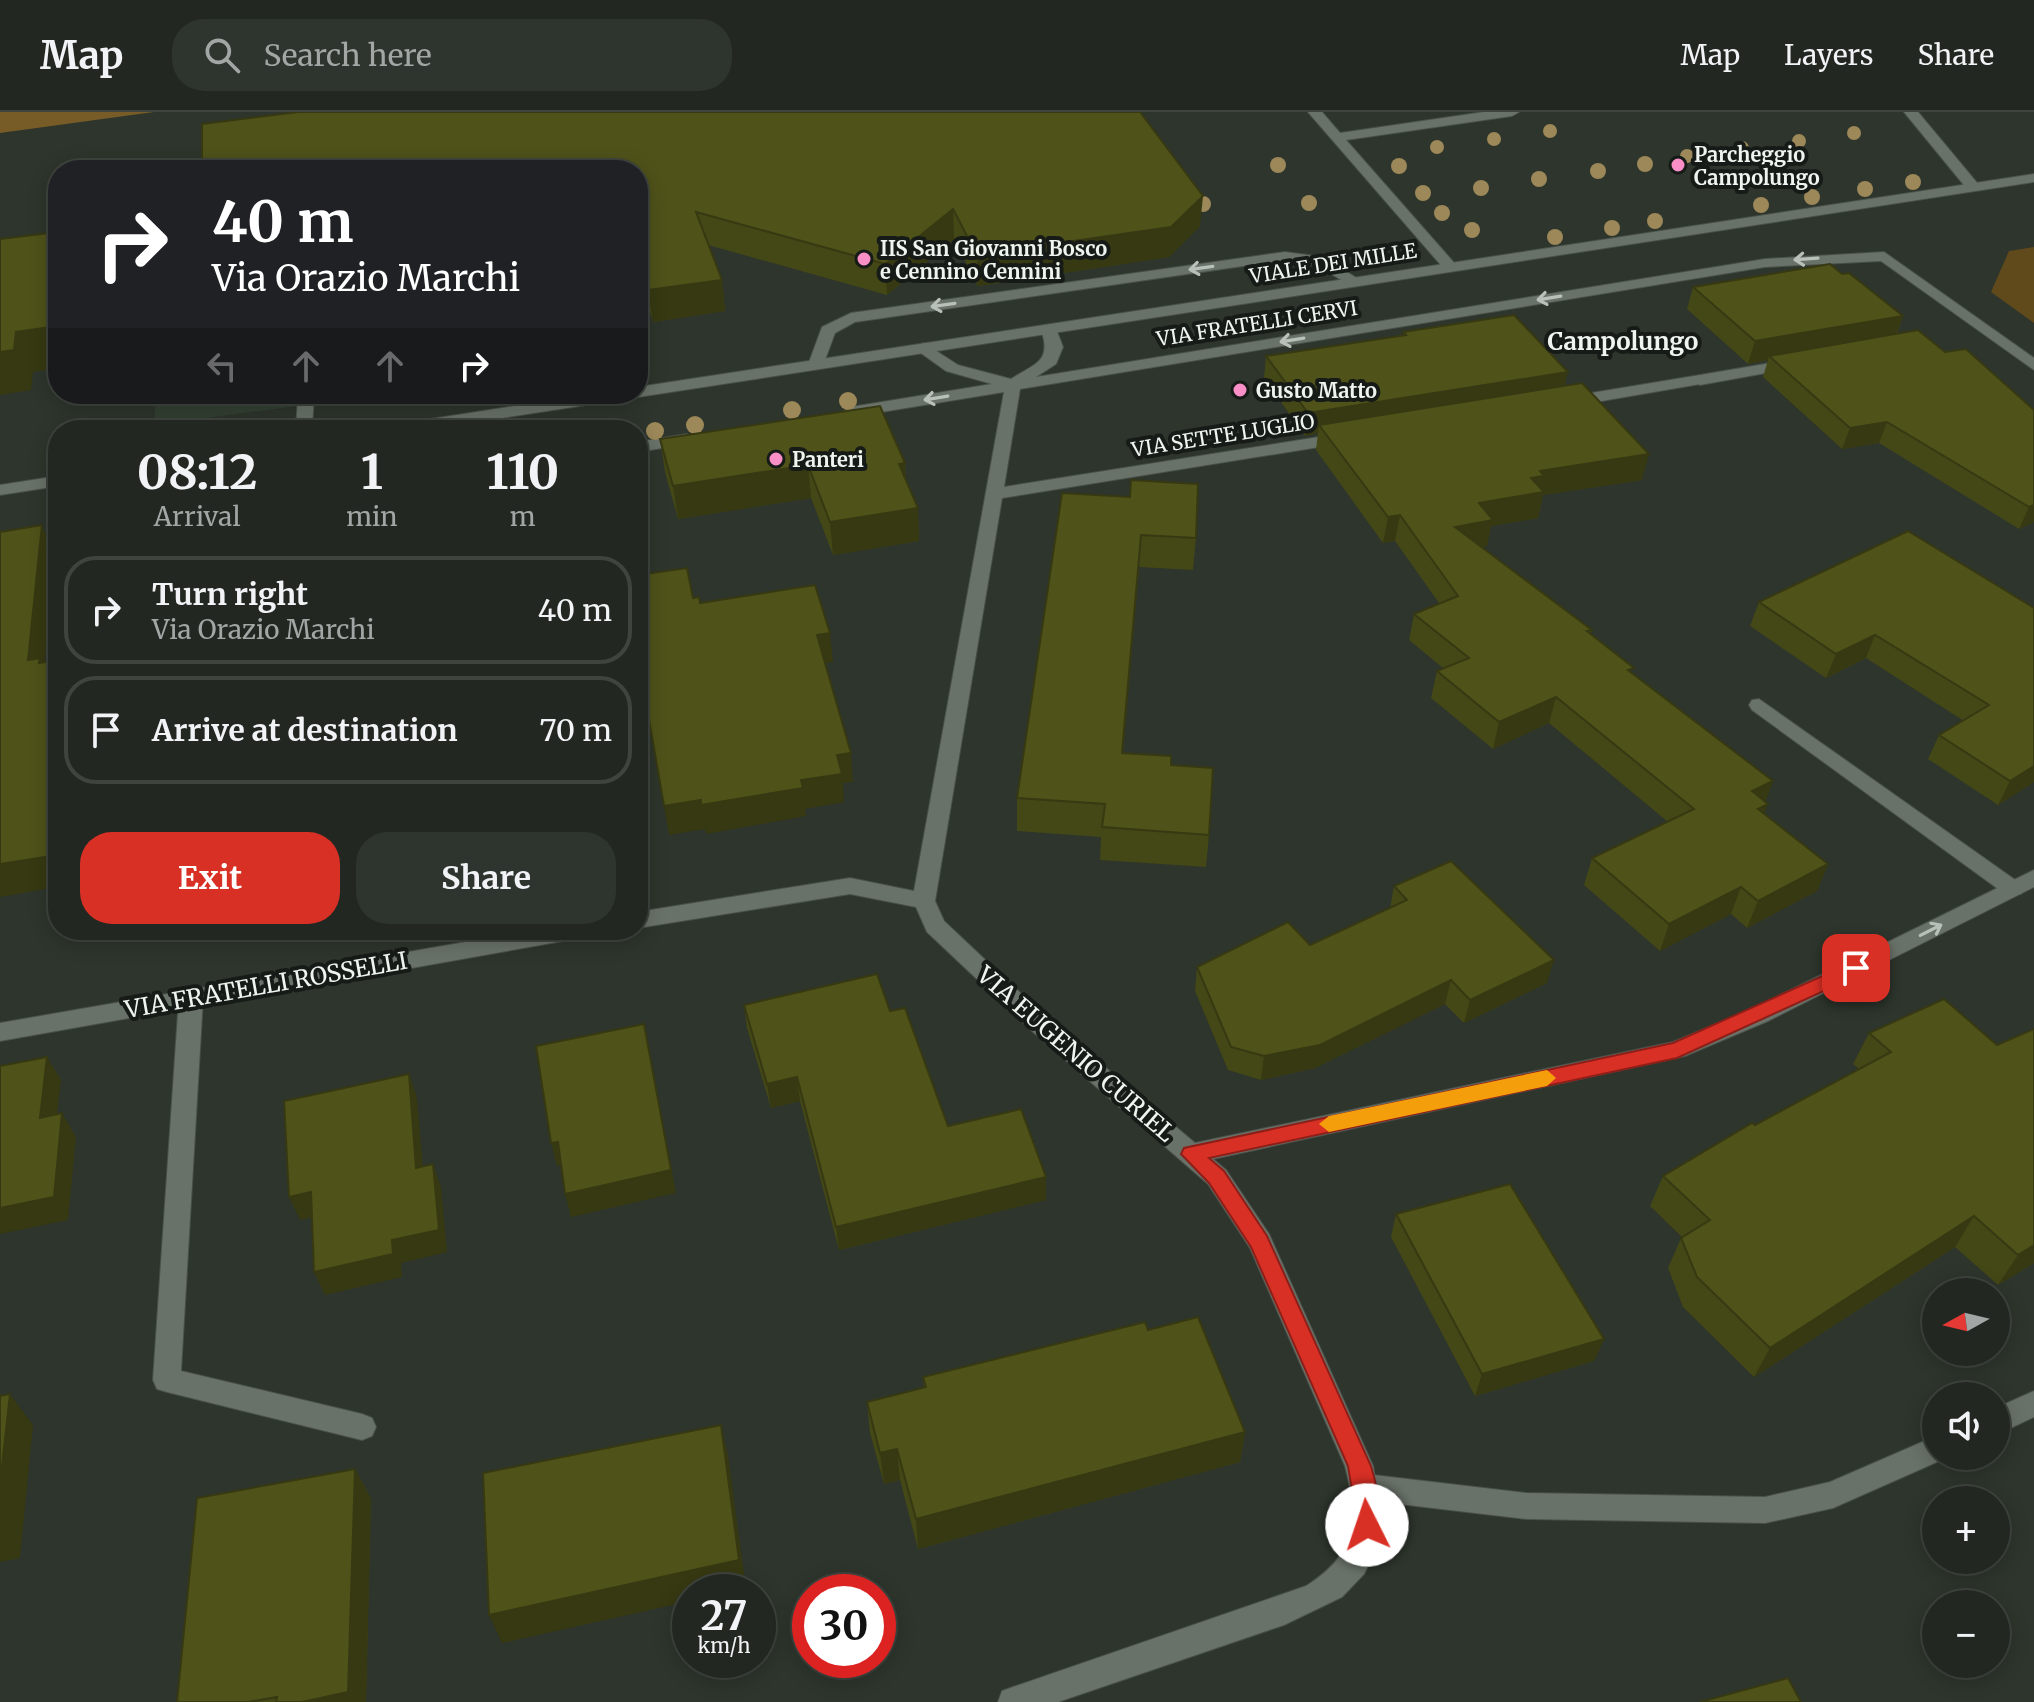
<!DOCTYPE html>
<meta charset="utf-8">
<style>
:root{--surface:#222821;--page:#2e342e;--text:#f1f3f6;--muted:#a2a6a5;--line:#3f443f;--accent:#d93025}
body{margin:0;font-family:Merriweather,serif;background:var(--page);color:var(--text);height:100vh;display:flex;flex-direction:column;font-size:30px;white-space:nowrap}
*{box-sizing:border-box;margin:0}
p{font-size:26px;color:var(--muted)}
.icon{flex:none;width:44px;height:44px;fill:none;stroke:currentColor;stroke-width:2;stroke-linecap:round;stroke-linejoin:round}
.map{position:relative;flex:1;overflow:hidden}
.side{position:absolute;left:48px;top:308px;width:600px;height:520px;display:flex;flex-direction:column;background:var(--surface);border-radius:32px;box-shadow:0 4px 20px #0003,0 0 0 2px var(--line)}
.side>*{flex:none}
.top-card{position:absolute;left:48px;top:48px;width:600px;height:244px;border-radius:32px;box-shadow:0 4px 20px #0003,0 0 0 2px var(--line);background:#202124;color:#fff;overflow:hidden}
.needle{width:52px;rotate:262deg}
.controls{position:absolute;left:1922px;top:1166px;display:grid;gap:16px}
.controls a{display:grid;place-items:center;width:88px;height:88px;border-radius:50%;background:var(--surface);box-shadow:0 4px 20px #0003,0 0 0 2px var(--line);font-size:40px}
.speed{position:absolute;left:672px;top:1462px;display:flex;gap:16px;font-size:40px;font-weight:700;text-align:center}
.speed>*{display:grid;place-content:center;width:104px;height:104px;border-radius:50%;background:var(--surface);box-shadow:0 4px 20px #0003,0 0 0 2px var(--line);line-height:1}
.speed small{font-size:20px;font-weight:400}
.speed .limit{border:12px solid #d22;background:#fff;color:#111}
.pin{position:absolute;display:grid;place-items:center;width:68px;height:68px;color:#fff;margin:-34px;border-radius:16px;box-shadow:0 4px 12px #0006}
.me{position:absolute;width:88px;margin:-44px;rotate:356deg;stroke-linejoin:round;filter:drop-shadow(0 0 6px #0008)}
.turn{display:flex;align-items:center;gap:28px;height:168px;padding:0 32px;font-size:36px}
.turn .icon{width:104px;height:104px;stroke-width:2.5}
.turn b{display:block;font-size:56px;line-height:68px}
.lanes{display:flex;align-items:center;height:76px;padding:0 32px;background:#0003;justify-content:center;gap:40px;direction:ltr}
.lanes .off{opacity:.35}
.eta{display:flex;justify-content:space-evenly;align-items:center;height:136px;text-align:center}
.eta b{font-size:48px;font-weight:700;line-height:56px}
.action{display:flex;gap:16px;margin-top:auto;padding:16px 32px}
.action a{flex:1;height:92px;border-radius:32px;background:var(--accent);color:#fff;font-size:32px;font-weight:700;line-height:92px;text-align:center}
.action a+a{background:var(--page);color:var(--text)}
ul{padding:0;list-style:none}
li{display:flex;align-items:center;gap:24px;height:108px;margin:0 16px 12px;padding:0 16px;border:4px solid var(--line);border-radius:32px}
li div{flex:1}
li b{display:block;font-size:30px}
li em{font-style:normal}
header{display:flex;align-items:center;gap:48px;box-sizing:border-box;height:112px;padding:0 40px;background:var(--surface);border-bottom:2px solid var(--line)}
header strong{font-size:38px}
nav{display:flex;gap:44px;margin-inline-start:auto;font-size:28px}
.search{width:560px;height:72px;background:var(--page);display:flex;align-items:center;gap:20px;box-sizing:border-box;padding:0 28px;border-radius:32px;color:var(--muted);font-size:30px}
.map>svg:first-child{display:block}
</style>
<header>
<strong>Map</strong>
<div class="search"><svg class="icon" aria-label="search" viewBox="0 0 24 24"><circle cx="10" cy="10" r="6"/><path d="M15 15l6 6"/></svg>Search here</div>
<nav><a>Map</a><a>Layers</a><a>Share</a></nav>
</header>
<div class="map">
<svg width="2034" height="1590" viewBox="0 0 2034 1590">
<rect width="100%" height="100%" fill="#2d352c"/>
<polygon fill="#334033" points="156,282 386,282 154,313"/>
<polygon fill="#60491a" points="2034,135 2034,211 1991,180 2009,139"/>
<polygon fill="#775c27" points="0,0 154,0 0,21"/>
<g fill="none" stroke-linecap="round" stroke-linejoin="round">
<defs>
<g id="service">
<polygon points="1904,0 1918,0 1978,72 1978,78 1968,78"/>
<polygon points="1285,140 1323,145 1363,170 1350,173 1314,152 1285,148 855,210 835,221 822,256 808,253 822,215 851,201"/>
<polygon points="298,282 314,282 312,318 296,318"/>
<polygon points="1759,587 2021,772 2024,777 2021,782 2005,782 1752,598 1749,593 1752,588"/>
<polygon points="191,877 199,880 203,886 181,1259 362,1302 372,1306 376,1315 372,1324 362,1328 167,1280 157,1277 153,1268 179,886 183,880"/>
<polygon points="2034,1279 2034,1305 1996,1323 1996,1296"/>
<polygon points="1936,1324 1936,1344 1946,1346 1833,1396 1765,1411 1527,1407 1365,1388 1355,1384 1351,1375 1355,1366 1365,1362 1527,1381 1765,1385 1830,1370"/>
</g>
<polygon id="pedestrian" points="1794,247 1802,252 1800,255 1700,273 1692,268 1700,263"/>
<g id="minor">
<polygon points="1308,0 1322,0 1340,21 1484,0 1519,0 1512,4 1346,28 1456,153 1456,159 1446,159"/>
<path d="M 1884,140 L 2034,246 L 2034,258 L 1881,149 L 1765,155 L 1020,277 L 1004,375 L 1344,321 L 1352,326 L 1344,331 L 1002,386 L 935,789 L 944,809 L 1048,907 L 1195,1031 L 1673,930 L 1752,897 L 2034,758 L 2034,775 L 1768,909 L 1685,944 L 1213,1047 L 1226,1058 L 1269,1122 L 1373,1354 L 1381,1398 L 1375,1440 L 1364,1462 L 1342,1485 L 1284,1513 L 1058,1590 L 998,1590 L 1002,1579 L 1013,1575 L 1306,1474 C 1357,1442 1359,1409 1345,1354 L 1250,1136 L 1208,1072 L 1032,919 L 927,820 L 916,795 L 850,782 L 638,816 L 638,800 L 850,766 L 914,779 L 1004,280 L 851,305 L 843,300 L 851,295 L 992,272 L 946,259 L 918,239 L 916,236 L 924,231 L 958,253 L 1011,267 C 1036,251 1052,250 1041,217 L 1055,214 L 1063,235 L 1056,252 L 1036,265 L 1765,147 Z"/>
<polygon points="1700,263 1706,265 1706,271 1567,295 1559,290 1567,285"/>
<polygon points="687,322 695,327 693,331 638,340 638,330"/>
<polygon points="58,425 58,435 0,444 0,434"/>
<polygon points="534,818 591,818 580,826 0,929 0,911"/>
</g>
<g id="secondary">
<polygon points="2034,62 2034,70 424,318 384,318 392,313 593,282 638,282 638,275"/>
<polygon points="58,364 58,374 0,383 0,373"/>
</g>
</defs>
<use href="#service" stroke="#495049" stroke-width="2"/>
<use href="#pedestrian" stroke="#495049" stroke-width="2"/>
<use href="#minor" stroke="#495049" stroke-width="2"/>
<use href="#secondary" stroke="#495049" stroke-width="2"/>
<use href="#service" fill="#697269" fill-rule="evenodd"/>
<use href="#pedestrian" fill="#697269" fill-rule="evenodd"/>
<use href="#minor" fill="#697269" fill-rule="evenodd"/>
<use href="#secondary" fill="#697269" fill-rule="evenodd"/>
</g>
<g fill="#9c8859">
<circle cx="1550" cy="19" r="7"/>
<circle cx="1854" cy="21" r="7"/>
<circle cx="1494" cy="27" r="7"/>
<circle cx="1799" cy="29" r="7"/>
<circle cx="1437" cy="35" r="7"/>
<circle cx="1742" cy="36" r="7"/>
<circle cx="1687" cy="44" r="7"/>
<circle cx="1645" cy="52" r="8"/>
<circle cx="1278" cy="53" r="8"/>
<circle cx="1399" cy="54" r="8"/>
<circle cx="1598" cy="59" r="8"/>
<circle cx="1539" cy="67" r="8"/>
<circle cx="1913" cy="70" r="8"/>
<circle cx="1481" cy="76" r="8"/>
<circle cx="1865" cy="77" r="8"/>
<circle cx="1423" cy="81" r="8"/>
<circle cx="1812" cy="85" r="8"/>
<circle cx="1309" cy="91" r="8"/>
<circle cx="1203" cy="92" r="8"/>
<circle cx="1761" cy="93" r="8"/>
<circle cx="1442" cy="101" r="8"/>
<circle cx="1655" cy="109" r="8"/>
<circle cx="1612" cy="116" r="8"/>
<circle cx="1472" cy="118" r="8"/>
<circle cx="1555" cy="125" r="8"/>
<circle cx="848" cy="289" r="9"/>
<circle cx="792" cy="298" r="9"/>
<circle cx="695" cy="313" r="9"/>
<circle cx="655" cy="319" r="9"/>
</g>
<g fill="#444716">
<polygon points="202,12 1200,114 1169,145 978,174 954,127 887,183 708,133 722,168 725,199 653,210 646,186 638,188 638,58"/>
<polygon points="1842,162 1903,204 1897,222 1945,240 2034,298 2034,410 2019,417 1879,331 1842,337 1763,265 1768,248 1748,252 1687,197 1693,175"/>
<polygon points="1403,220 1568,260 1564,274 1642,368 1543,383 1538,406 1491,414 1487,434 1482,435 1592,518 1590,522 1765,690 1764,702 1828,752 1817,779 1747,816 1731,802 1660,839 1584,773 1592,746 1668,710 1549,611 1493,637 1431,586 1437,559 1443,556 1409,528 1414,502 1439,491 1395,429 1383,431 1316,338 1318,321 1305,324 1264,266 1266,244 1403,224"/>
<polygon points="660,327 905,351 906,368 918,396 919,429 833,443 811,386 678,407 665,360"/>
<polygon points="1130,385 1196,426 1193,458 1139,455 1123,641 1171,653 1209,723 1206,755 1100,748 1101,725 1017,719 1017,686"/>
<polygon points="1759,490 2034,496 2034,670 1998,693 1928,647 1939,623 1964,609 1866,546 1826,566 1750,514"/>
<polygon points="1394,774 1547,871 1464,911 1445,892 1315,956 1261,968 1228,958 1195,879 1197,855 1310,833 1390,796"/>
<polygon points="744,893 890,899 948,1014 1046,1065 1046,1088 839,1138 800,989 771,996 747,916"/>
<polygon points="2034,917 2034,1151 1998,1173 1955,1135 1754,1265 1683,1195 1668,1156 1681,1126 1682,1125 1650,1094 1663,1064 1859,957 1853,952 1869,921 1997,933"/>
<polygon points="1396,1102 1604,1227 1594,1249 1475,1284 1391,1125"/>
<polygon points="1148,1218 1245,1320 1240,1350 918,1437 900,1368 884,1372 870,1321 867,1290 924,1276 923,1265"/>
<polygon points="355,1357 371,1387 366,1590 177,1590"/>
</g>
<g fill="#373912">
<polygon points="1203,84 1200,114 1169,145 978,174 977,143"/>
<polygon points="953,97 954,127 887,183 885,152"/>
<polygon points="641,155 646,186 638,188 638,156"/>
<polygon points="722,168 725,199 653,210 648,178"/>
<polygon points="1903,204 1895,226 1769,244 1768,248 1748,252 1755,229"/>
<polygon points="58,214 58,256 33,260 31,278 0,283 0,240 16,220"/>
<polygon points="1568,260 1562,282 1319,313 1318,321 1305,324 1308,301"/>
<polygon points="1887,310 1879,331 1842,337 1850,316"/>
<polygon points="1649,342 1642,368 1543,383 1538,406 1491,414 1487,434 1450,441 1455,415 1479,391 1531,366 1540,359"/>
<polygon points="905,351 907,384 899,352"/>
<polygon points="808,353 811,386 678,407 673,374"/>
<polygon points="2034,393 2034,410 2019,417 2029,395"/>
<polygon points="918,396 919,429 833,443 830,410"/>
<polygon points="1400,403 1395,429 1383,431 1388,405"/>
<polygon points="42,413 54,442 44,556 28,548"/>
<polygon points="1141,423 1139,455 1120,674 1122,641"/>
<polygon points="830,521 833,550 820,552 817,523"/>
<polygon points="1875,523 1866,546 1826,566 1836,542"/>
<polygon points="643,573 648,601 638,603 638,574"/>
<polygon points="1556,585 1549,611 1493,637 1499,610"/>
<polygon points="851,641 853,670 843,671 844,690 805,697 806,704 706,722 705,717 669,723 664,694 801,668 837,643"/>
<polygon points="2034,654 2034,670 1998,693 2010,669"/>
<polygon points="1773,669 1764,694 1768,692 1758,718 1752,679"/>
<polygon points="58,743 58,775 0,785 0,752"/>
<polygon points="1828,752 1817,779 1747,816 1758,789"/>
<polygon points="1741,775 1731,802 1660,839 1669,812"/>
<polygon points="1554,848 1547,871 1464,911 1470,888"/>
<polygon points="1451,868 1445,892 1315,956 1261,968 1264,944"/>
<polygon points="644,912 676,1081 571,1105 565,1082"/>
<polygon points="47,945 61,968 54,1029 40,1006"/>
<polygon points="409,962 417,986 425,1079 416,1056"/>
<polygon points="797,965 800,989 771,996 767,972"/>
<polygon points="62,1001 76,1025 68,1108 0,1122 0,1096"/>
<polygon points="558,1030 564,1053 557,1054 551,1031"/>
<polygon points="433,1052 441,1075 447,1140 401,1151 402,1165 325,1183 314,1160"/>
<polygon points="1046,1065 1046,1088 839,1138 836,1115"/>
<polygon points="311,1080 322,1103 300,1108 289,1085"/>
<polygon points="1974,1104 1955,1135 1754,1265 1770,1236"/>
<polygon points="2034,1133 2034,1151 1998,1173 2018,1143"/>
<polygon points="1604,1227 1594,1249 1475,1284 1482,1262"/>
<polygon points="10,1282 33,1313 20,1446 0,1450 0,1373"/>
<polygon points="721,1313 728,1343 746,1477 731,1480 690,1480 690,1489 502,1531 489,1503"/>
<polygon points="1245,1320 1240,1350 918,1437 916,1407"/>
<polygon points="897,1337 900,1368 884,1372 880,1341"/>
<polygon points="355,1357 371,1387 366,1590 302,1590"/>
</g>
<g fill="#4f5219" stroke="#373912" stroke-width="2">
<polygon points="298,0 1140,0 1203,84 1171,115 977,143 953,97 885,152 696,100 722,168 648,178 641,155 638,156 638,58 202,58 202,12"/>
<polygon points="58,120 58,214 16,220 14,238 0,240 0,127"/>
<polygon points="1830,152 1842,162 1849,161 1903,204 1755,229 1693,175"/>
<polygon points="1514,203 1568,260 1308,301 1266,244 1406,223 1403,220"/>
<polygon points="1918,218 1945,240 1966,237 2034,298 2034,393 2029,395 1887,310 1850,316 1769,244"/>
<polygon points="1582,271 1649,342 1540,359 1544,364 1531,366 1544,380 1479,391 1493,408 1455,415 1592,518 1587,519 1634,556 1628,558 1773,669 1752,679 1768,692 1758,697 1828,752 1758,789 1741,775 1669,812 1592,746 1694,697 1556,585 1499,610 1437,559 1469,546 1414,502 1458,484 1400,403 1388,405 1319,313"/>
<polygon points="880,294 905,351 899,352 918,396 830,410 808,353 673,374 660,327"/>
<polygon points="1131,368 1198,372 1196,426 1141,423 1122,641 1171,644 1171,653 1213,656 1209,723 1102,715 1105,692 1017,686 1062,381 1130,385"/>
<polygon points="42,413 28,548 40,546 39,551 58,548 58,743 0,752 0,420"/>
<polygon points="1908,419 2034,496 2034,654 2010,669 1939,623 1989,593 1875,523 1836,542 1759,490"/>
<polygon points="687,456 693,486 699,485 700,491 815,473 830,521 817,523 851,641 837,643 842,662 801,668 803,676 701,693 701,688 664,694 643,573 638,574 638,463"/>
<polygon points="1451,749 1554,848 1470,888 1451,868 1320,933 1264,944 1231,935 1197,855 1288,810 1310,833 1407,788 1394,774"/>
<polygon points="877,862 890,899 905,896 948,1014 1021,997 1046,1065 836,1115 797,965 767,972 744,893"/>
<polygon points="1944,887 1997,933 2034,917 2034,1133 2018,1143 1974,1104 1770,1236 1697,1165 1681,1126 1710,1108 1663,1064 1752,1011 1755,1013 1891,940 1869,921"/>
<polygon points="644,912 671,1058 565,1082 558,1030 551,1031 536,934"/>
<polygon points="47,945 40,1006 62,1001 54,1085 0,1096 0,954"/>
<polygon points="409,962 416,1056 433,1052 439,1118 392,1128 393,1142 314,1160 311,1080 289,1085 284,989"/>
<polygon points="1510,1072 1604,1227 1482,1262 1396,1102"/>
<polygon points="1198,1205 1245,1320 916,1407 897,1337 880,1341 867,1290 926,1275 923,1265 1145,1210 1148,1218"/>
<polygon points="10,1282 0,1373 0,1284"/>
<polygon points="721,1313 739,1448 489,1503 483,1361"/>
<polygon points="355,1357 348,1580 302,1590 276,1590 277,1585 248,1590 177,1590 197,1386"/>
<polygon points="1788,1566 1801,1590 1700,1590"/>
</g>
<defs><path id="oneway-shaft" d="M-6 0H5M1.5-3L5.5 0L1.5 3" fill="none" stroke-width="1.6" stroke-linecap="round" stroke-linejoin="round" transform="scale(2)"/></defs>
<g stroke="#b9c0b9">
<use href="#oneway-shaft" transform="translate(1806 147) rotate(176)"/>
<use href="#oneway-shaft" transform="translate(1201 156) rotate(172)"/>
<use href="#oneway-shaft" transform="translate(1549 186) rotate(171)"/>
<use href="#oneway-shaft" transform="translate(943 193) rotate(172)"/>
<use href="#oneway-shaft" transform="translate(1292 228) rotate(171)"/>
<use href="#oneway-shaft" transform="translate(936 286) rotate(171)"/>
<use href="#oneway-shaft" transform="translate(1931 818) rotate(-27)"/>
</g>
<path fill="#d93025" stroke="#8d1f18" stroke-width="2" d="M 1856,849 L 1866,856 L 1863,861 L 1677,946 L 1209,1046 L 1224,1059 L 1267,1124 L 1371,1354 C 1377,1374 1384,1402 1376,1421 L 1367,1424 L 1359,1421 L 1348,1354 L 1251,1135 L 1209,1071 L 1181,1042 L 1184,1036 L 1673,931 Z"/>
<polygon fill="#f59e0b" points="1547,958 1556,966 1547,974 1329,1020 1319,1012 1329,1004"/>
<g fill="#fa8fc8" stroke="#171b17" stroke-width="3">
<circle cx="1678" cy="53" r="8"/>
<circle cx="864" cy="147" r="8"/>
<circle cx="1240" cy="278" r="8"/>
<circle cx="776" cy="347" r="8"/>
</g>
<g text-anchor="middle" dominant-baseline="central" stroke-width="8" stroke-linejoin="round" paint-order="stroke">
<g font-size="20" font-weight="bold" fill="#eef4ee" stroke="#171b17" text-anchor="start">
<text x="1694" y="42">Parcheggio<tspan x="1694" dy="23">Campolungo</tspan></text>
<text x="880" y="136">IIS San Giovanni Bosco<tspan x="880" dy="23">e Cennino Cennini</tspan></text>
<text x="1256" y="278">Gusto Matto</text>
<text x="792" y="347">Panteri</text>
</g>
<g font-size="20" fill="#eef4ee" stroke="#171b17">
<text transform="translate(1333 151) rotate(-9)">VIALE DEI MILLE</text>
<text transform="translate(1257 211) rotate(-9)">VIA FRATELLI CERVI</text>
<text transform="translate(1223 323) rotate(-9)">VIA SETTE LUGLIO</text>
</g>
<g font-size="24" font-weight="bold" fill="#eef4ee" stroke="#171b17">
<text x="1623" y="229">Campolungo</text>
</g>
<g font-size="24" fill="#eef4ee" stroke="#171b17">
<text transform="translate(266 873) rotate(-10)">VIA FRATELLI ROSSELLI</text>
<text transform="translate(1076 942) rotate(41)">VIA EUGENIO CURIEL</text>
</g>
</g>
</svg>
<div class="controls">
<a><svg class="needle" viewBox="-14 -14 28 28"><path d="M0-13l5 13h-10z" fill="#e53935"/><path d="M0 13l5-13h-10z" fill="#a2a6a5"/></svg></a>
<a><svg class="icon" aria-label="sound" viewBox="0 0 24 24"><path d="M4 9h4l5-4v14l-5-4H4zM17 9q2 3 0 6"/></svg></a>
<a>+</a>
<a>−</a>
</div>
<div class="speed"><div>27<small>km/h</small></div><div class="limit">30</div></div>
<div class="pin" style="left:1856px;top:856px;background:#d93025"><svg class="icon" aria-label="arrive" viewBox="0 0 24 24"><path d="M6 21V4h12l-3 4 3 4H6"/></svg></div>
<svg class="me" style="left:1367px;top:1413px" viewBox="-20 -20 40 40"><circle r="19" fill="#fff"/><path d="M0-13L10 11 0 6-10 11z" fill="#d93025"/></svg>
<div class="top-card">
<div class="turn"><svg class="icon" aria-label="right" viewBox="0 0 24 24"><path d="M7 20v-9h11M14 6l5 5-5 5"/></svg><div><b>40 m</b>Via Orazio Marchi</div></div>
<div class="lanes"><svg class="icon off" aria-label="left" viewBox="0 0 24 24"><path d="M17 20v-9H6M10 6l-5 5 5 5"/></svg><svg class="icon off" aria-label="ahead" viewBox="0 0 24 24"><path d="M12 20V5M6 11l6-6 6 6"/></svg><svg class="icon off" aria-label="ahead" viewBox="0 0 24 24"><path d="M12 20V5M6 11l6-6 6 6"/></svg><svg class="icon" aria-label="right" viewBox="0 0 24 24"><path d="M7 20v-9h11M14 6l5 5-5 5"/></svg></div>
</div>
<section class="side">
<div class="eta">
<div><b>08:12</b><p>Arrival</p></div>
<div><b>1</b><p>min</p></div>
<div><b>110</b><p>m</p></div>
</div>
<ul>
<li><svg class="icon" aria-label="right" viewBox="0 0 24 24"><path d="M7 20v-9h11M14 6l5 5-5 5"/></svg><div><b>Turn right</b><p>Via Orazio Marchi</p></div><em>40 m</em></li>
<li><svg class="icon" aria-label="arrive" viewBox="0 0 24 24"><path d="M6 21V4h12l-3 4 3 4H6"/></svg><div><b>Arrive at destination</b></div><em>70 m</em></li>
</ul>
<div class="action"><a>Exit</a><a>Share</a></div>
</section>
</div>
